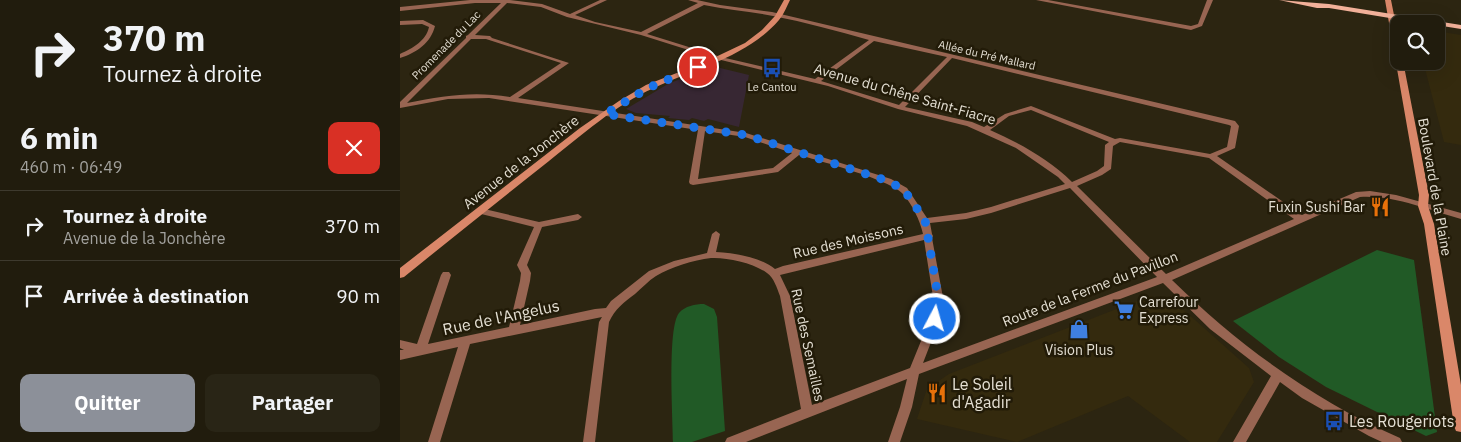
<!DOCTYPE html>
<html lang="fr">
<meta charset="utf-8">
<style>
:root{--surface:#211c0d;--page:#292516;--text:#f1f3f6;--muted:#a2a19d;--line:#3e3a2e;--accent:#8c9099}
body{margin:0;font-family:"IBM Plex Sans",sans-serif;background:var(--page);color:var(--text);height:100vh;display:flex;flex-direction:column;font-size:19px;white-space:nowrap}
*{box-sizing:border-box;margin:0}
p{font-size:16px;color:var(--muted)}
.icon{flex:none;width:28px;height:28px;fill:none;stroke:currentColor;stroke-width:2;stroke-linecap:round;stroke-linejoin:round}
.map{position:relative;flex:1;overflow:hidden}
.details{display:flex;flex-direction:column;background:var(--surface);width:400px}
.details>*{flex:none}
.top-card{background:#211c0d;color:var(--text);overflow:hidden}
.controls{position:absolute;left:990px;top:15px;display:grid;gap:10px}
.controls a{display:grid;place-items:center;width:55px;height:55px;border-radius:10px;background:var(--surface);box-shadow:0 5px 20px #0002,0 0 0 1px var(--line);font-size:25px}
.pin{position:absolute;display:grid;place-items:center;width:42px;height:42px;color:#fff;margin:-21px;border:2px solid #fff;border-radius:50%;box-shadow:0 1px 5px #0007}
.me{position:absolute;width:55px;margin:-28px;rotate:6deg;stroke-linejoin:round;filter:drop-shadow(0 0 4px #0008)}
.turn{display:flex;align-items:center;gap:18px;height:105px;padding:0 20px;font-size:22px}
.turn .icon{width:65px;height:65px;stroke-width:2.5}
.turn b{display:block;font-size:35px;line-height:42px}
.round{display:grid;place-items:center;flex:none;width:52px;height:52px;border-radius:10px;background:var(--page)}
.summary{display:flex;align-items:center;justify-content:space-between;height:85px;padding:0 20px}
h1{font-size:30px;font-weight:700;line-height:38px}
.button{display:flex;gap:10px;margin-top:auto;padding:10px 20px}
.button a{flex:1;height:58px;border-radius:10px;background:var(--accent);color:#fff;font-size:20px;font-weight:700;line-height:58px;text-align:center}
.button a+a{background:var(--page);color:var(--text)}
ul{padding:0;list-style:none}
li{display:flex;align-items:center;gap:15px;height:70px;padding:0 20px;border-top:1px solid var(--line)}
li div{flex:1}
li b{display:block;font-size:19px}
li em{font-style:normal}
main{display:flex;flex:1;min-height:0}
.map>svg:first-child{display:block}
</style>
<main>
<section class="details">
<div class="top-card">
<div class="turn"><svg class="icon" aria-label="right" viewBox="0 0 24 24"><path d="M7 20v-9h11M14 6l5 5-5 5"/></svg><div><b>370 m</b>Tournez à droite</div></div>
</div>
<div class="summary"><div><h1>6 min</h1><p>460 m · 06:49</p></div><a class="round" style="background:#d93025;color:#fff"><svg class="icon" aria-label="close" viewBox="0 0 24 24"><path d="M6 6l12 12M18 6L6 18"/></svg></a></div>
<ul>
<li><svg class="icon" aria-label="right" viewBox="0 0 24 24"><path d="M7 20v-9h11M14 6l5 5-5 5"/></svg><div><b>Tournez à droite</b><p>Avenue de la Jonchère</p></div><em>370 m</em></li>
<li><svg class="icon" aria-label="arrive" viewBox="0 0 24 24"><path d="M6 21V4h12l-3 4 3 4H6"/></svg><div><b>Arrivée à destination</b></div><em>90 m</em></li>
</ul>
<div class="button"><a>Quitter</a><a>Partager</a></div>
</section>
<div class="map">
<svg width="1061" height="442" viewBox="0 0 1061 442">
<rect width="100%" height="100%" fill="#2c2511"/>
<g fill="#342a0e">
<polygon points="1036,31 1061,35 1061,145 1044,142 1023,61 1036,61"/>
<polygon points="750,296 777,304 849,368 854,382 817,442 790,442 728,396 617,442 517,419 527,389 549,374"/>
</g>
<polygon fill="#372733" points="312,66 349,75 339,127 308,119 304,121 292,118 289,120 268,118 270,116 236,113 226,109 268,84"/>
<g fill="#215a26">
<polygon points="977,250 1014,260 1037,432 1026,436 926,387 879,357 833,321"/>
<path d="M 304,304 L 314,309 L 317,317 L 325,431 L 292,442 L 273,442 C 273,419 267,328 279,313 C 285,306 295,304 304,304 Z"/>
</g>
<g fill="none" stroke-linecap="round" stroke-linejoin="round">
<g fill="#986552" fill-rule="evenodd">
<path d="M 70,0 L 110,0 L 142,4 L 170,14 L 200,0 L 207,0 L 175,15 L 195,22 L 241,32 L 298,3 L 288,0 L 297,0 L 320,5 L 372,12 L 835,121 L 839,126 L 835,148 L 817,156 L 902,215 L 956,192 L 970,191 L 996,195 L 1061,213 L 1061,219 C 1028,210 995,195 960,197 L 772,280 C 838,345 915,401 1000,438 L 1002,442 L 982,442 L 969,436 L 902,398 L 880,382 L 846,442 L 833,442 L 871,376 L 810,329 L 763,283 L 519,374 L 512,407 L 500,442 L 488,442 L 500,407 L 507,379 L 346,442 L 325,442 L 327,438 L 401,409 L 380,296 C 377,288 374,278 367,273 C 354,263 326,257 311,258 C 293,260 271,267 256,276 C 248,281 242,288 235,294 C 224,302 215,309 209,322 L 195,442 L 183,442 L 199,322 L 202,317 L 70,344 L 40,442 L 28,442 L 58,347 L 0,360 L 0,350 L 4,350 L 0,348 L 0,340 L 17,344 L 41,275 L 43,272 L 49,272 L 51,275 L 28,344 L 109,327 L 120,281 L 121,273 L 117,265 L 134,227 L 77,213 L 76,211 L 77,209 L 80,208 L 139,222 L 178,214 L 182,217 L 178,220 L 142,227 L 127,265 L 131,273 L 130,281 L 120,325 L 195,309 L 206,308 L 211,301 L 249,271 L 274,261 L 307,253 L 312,234 L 316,231 L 320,234 L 316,252 C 335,253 360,257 375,269 L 383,266 L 523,234 C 520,220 512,204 502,193 C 490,180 420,161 399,155 L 378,172 L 293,185 L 290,184 L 289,182 L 298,130 L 89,98 L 48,99 L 0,108 L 0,102 L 66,38 L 66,36 L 68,35 L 101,3 L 75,3 L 0,11 L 0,7 ZM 107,3 L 141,7 L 167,17 L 241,35 L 317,59 L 428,86 L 498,109 L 567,126 L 616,148 L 658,177 L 665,184 L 591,207 L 566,213 L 527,218 L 507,188 L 491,179 L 346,133 L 118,98 L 169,63 L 92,38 L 90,36 L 75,35 ZM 304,5 C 327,10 350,11 373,16 C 405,22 437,31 469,40 L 415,79 L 321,57 L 247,34 ZM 71,39 L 86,39 L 161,63 L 110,97 C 72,91 44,96 7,103 ZM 474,41 L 547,57 L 499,105 L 421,81 ZM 552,58 L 829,125 L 831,126 L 827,147 L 810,154 L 720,138 L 715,139 L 631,106 L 605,114 L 584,127 L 572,122 L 505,107 ZM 631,110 L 709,142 L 705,145 L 704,166 L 697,171 L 672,182 C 649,159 619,143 590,130 L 609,116 ZM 305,131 L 345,137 L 392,153 L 373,168 L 298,179 ZM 720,142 L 809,158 L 894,219 L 766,274 L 677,186 L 702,175 L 711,169 L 713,146 ZM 670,188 L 757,277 L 523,363 L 540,319 L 544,303 L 532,238 L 533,236 L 532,234 L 530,223 L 566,219 L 591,213 ZM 524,240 L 534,303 L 530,319 L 510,368 L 412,405 L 390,296 L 380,275 Z"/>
<polygon points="636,0 648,0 791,26 798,24 807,0 813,0 802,26 791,30"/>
<path d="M 23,20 L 35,26 C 31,43 16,53 0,58 L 0,54 C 13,48 26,41 29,27 L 22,24 L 0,25 L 0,21 Z"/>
</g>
<g fill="#da8769" fill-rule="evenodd">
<path d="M 384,0 L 390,0 C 387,6 384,14 379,20 C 347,57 297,68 254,88 C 215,105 182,135 149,161 C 100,200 52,238 4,277 L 0,278 L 0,268 L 180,128 L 219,101 L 246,85 L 305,62 L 345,43 L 362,30 L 375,16 Z"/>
<polygon points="985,0 991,0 999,40 999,61 1003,61 1029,195 1028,206 1034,224 1061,385 1061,432 1056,431 1054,426 1024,224 1018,206 1019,195"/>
</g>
<polygon fill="#f1b099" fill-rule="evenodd" points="879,0 929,4 1061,25 1061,29 1036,25 1036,24 1026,24 929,8 917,8"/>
</g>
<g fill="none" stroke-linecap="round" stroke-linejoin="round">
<polyline stroke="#1a73e8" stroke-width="9" stroke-dasharray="0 16.2" points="298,67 248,88 205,114 346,135 488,181 504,190 525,220 539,302 535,319"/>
</g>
<defs>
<symbol id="bus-bare" viewBox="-9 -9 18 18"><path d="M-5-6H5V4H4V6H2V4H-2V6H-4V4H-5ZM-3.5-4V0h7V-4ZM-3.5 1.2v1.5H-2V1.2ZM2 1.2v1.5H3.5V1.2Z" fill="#1a4fb4" stroke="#221b08" stroke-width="2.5" paint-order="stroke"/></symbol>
<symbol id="restaurant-bare" viewBox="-9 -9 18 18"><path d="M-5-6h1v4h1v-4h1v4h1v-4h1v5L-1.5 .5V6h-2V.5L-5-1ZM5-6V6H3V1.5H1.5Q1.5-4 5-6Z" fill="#e8710a" stroke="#221b08" stroke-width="2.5" paint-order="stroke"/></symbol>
<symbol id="supermarket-bare" viewBox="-9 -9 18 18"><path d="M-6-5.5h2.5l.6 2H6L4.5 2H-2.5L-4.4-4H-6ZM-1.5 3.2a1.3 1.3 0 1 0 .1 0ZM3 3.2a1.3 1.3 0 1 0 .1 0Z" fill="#3f7fe0" stroke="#221b08" stroke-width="2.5" paint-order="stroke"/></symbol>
<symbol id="shop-bare" viewBox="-9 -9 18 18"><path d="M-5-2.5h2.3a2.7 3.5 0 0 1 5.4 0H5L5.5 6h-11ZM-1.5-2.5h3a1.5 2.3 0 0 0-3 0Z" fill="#3f7fe0" stroke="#221b08" stroke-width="2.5" paint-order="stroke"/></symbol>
</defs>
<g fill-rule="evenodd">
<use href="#bus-bare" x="358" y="54" width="28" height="28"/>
<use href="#restaurant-bare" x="966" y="193" width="28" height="28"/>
<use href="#supermarket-bare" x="710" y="296" width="28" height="28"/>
<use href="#shop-bare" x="665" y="315" width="28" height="28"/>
<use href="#restaurant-bare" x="523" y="379" width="28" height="28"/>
<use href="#bus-bare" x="920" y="407" width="28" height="28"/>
</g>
<g text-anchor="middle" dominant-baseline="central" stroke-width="5" stroke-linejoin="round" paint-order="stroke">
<g font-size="11" fill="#e4dfd3" stroke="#221b08">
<text transform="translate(46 45) rotate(-45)">Promenade du Lac</text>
<text transform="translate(587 55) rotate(13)">Allée du Pré Mallard</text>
</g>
<g font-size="11" fill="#e4dfd3" stroke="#221b08">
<text x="372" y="87">Le Cantou</text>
</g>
<g font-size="14" fill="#e4dfd3" stroke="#221b08">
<text transform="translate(505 94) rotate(16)">Avenue du Chêne Saint-Fiacre</text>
<text transform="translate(121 162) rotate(-38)">Avenue de la Jonchère</text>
<text transform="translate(1035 187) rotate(80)">Boulevard de la Plaine</text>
<text transform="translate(448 241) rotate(-13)">Rue des Moissons</text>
<text transform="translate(690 289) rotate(-21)">Route de la Ferme du Pavillon</text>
<text transform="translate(408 345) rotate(78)">Rue des Semailles</text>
</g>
<g font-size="14" fill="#e4dfd3" stroke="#221b08" text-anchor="end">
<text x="965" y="207">Fuxin Sushi Bar</text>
<text x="739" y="302" text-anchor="start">Carrefour<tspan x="739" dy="16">Express</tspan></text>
<text x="679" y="350" text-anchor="middle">Vision Plus</text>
</g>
<g font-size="16" fill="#e4dfd3" stroke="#221b08">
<text transform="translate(101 317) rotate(-12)">Rue de l'Angelus</text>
</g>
<g font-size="16" fill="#e4dfd3" stroke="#221b08" text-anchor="start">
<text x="552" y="384">Le Soleil<tspan x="552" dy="18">d'Agadir</tspan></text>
<text x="949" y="421">Les Rougeriots</text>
</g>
</g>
</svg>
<div class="controls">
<a><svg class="icon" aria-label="search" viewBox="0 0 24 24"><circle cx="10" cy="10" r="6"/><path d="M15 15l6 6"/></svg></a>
</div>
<div class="pin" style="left:298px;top:67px;background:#d93025"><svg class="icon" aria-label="arrive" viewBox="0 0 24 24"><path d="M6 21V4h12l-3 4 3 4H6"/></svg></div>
<svg class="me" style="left:535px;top:319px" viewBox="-20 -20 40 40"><circle r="17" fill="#1a73e8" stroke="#fff" stroke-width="3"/><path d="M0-11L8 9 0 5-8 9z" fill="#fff"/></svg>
</div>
</main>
